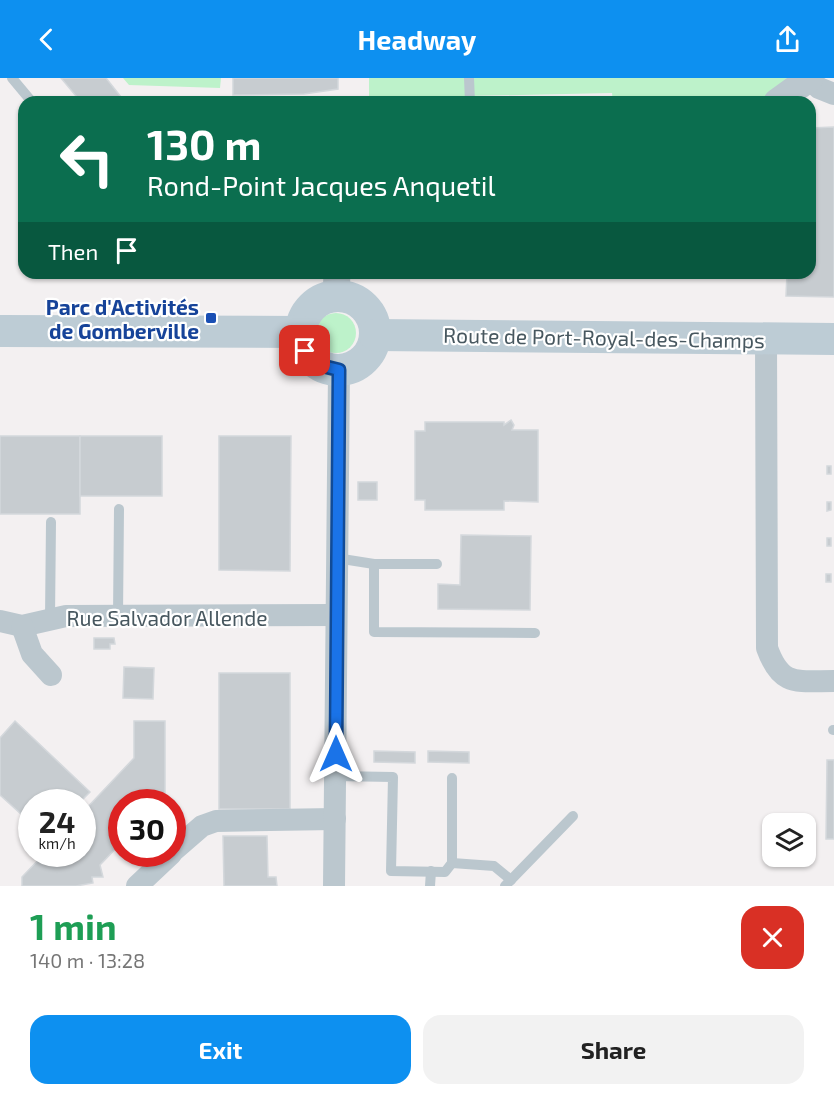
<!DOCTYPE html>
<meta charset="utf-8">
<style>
:root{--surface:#fff;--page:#f2f2f2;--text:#222;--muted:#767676;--accent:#0d90f0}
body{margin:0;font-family:"Exo 2",sans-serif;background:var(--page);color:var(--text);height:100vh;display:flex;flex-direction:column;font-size:22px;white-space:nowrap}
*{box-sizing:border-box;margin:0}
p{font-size:20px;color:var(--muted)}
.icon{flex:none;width:33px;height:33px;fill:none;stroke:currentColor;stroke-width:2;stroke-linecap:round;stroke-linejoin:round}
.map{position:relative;height:808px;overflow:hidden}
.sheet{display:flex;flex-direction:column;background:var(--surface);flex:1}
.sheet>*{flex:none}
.guide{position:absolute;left:18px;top:18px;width:798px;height:183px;border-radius:18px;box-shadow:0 2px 4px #0004;background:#0b6e4f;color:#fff;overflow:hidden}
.buttons{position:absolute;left:762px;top:735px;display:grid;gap:12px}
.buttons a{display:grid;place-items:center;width:54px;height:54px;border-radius:12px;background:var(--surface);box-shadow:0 2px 4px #0004;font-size:30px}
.speed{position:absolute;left:18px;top:711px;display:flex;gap:12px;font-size:30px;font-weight:700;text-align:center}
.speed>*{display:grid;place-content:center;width:78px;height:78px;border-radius:50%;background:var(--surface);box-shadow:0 2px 4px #0004;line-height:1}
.speed small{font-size:15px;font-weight:400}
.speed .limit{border:9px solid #d22;background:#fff;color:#111}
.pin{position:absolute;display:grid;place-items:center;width:51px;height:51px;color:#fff;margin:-26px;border-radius:12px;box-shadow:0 3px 9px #0006}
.me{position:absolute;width:66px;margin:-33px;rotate:0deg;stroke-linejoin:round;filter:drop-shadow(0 0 4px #0008)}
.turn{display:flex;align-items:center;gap:21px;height:126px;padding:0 30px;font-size:27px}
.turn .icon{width:78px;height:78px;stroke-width:2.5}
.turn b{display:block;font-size:42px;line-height:51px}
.then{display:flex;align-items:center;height:57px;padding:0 30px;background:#0003;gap:12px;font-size:22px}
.round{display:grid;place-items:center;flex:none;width:63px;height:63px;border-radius:18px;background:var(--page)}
.head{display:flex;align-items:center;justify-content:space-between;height:102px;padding:0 30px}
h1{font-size:36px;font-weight:700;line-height:45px;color:#1e9e55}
.action{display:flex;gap:12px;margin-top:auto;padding:12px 30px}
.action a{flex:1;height:69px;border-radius:18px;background:var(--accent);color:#fff;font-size:24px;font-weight:700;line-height:69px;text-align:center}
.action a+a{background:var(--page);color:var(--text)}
header{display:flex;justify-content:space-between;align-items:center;height:78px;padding:0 30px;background:var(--accent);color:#fff;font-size:27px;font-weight:700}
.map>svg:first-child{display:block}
</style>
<header><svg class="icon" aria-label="back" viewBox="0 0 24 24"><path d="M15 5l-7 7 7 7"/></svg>Headway<svg class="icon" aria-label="share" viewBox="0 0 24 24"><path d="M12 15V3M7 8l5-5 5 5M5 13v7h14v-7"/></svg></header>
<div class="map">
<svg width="834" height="808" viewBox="0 0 834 808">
<rect width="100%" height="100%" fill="#f3f0f1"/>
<g fill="#bdf2ca">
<polygon points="123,0 221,0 220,10 129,7"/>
<polygon points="369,0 794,0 758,24 613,24 612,15 369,20"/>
<circle cx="336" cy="255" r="20"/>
</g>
<g fill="#c7ccd0" stroke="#d4d8dc" stroke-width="1.5">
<polygon points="61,0 106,0 125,24 81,24"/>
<polygon points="233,0 338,0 338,11 304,16 233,17"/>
<polygon points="834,49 834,219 786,218 787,195 810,195 810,50"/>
<polygon points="511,342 514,347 512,352 538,352 538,424 504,423 504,432 425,432 425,422 415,422 415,353 425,353 425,344 504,344 504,347"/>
<rect x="0" y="358" width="80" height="78"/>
<rect x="80" y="358" width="82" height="60"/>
<polygon points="219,358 291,358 290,493 219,492"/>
<rect x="827" y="388" width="4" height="8"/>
<rect x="358" y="404" width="19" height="18"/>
<polygon points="827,424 831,424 831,432 827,433"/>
<polygon points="461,457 531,458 530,532 438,531 438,506 460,507"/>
<rect x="827" y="460" width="4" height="8"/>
<rect x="826" y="496" width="5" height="8"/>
<polygon points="94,560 114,560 115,566 110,566 110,571 94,571"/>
<polygon points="124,589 154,590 153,621 123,620"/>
<rect x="219" y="595" width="71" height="136"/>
<polygon points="15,643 90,714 80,724 32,724 32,746 0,717 0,660"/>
<polygon points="134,643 165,643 165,717 158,724 122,724 122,764 100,787 103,799 92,799 93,805 76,808 22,808 22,799 44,776 82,776 82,735 134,680"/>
<polygon points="374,673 415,674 415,685 374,684"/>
<polygon points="428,673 469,674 469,685 428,684"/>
<polygon points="827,682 834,682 834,761 826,761"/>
<polygon points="223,758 267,758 268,799 276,799 277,808 224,808"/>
</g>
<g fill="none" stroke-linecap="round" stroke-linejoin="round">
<g stroke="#bbc7ce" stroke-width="10">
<polyline points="12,0 32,24"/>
<polyline points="469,0 470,24"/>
<polyline points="336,480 374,486 437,486"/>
<polyline points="374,486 374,554 535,555"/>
<polyline points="118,538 119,431"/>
<polyline points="50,540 51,444"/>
<polyline points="833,652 834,652"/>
<polyline points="335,698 393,699 391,793 445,794 452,785 452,700"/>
<polyline points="452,785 494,788 511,802"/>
<polyline points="430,808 431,793"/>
<polyline points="505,808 573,738"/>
</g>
<g stroke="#bbc7ce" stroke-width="22">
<polyline points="809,1 819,10 834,16"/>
<path d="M 766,260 L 767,570 C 781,609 796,603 834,603"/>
<polyline points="0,543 22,548 66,538 336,537"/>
<polyline points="22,548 32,576 51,597"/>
<polyline points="172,774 202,748 216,743 335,741"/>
<polyline points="137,808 171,776"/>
<polyline points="334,808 339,292"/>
</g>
<g stroke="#bbc7ce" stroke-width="27">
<polyline points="777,24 810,0"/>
<polyline points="336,218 337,195"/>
</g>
<g stroke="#bdccd5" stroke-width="32">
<circle cx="338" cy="255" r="37"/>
<polyline points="0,253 301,254"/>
<polyline points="375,257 834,261"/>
</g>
</g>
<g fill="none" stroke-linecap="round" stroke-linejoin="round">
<defs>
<polyline id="route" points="305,273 319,287 339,292 336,676"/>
</defs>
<use href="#route" stroke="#114b97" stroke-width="15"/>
<use href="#route" stroke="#1a73e8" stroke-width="10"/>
</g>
<rect fill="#1a4fb4" stroke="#fff" stroke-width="2" x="205" y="234" width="12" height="12" rx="3"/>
<g text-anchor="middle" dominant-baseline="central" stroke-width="4.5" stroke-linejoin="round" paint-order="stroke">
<g font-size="21" font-weight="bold" fill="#164399" stroke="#fff" text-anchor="end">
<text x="199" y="228">Parc d'Activités<tspan x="199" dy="24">de Gomberville</tspan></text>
</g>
<g font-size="21" fill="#47575f" stroke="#fff">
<text transform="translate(604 259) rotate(1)">Route de Port-Royal-des-Champs</text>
<text x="167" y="539">Rue Salvador Allende</text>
</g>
</g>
</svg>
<div class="buttons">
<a><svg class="icon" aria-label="layers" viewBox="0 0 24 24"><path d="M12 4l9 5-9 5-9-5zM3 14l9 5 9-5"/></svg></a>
</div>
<div class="speed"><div>24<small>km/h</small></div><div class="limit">30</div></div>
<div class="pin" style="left:305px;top:273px;background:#d93025"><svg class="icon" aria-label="arrive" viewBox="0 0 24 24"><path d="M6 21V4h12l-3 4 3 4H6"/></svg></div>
<svg class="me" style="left:336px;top:676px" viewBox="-20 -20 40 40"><path d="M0-17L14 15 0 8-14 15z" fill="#1a73e8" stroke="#fff" stroke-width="4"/></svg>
<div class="guide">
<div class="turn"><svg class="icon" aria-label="left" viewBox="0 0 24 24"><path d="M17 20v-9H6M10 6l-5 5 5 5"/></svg><div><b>130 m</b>Rond-Point Jacques Anquetil</div></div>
<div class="then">Then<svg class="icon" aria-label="arrive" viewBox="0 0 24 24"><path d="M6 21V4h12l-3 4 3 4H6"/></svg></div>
</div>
</div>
<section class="sheet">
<div class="head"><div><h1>1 min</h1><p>140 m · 13:28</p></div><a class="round" style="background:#d93025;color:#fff"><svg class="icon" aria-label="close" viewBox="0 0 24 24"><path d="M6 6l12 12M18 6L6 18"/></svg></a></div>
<div class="action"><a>Exit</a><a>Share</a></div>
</section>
